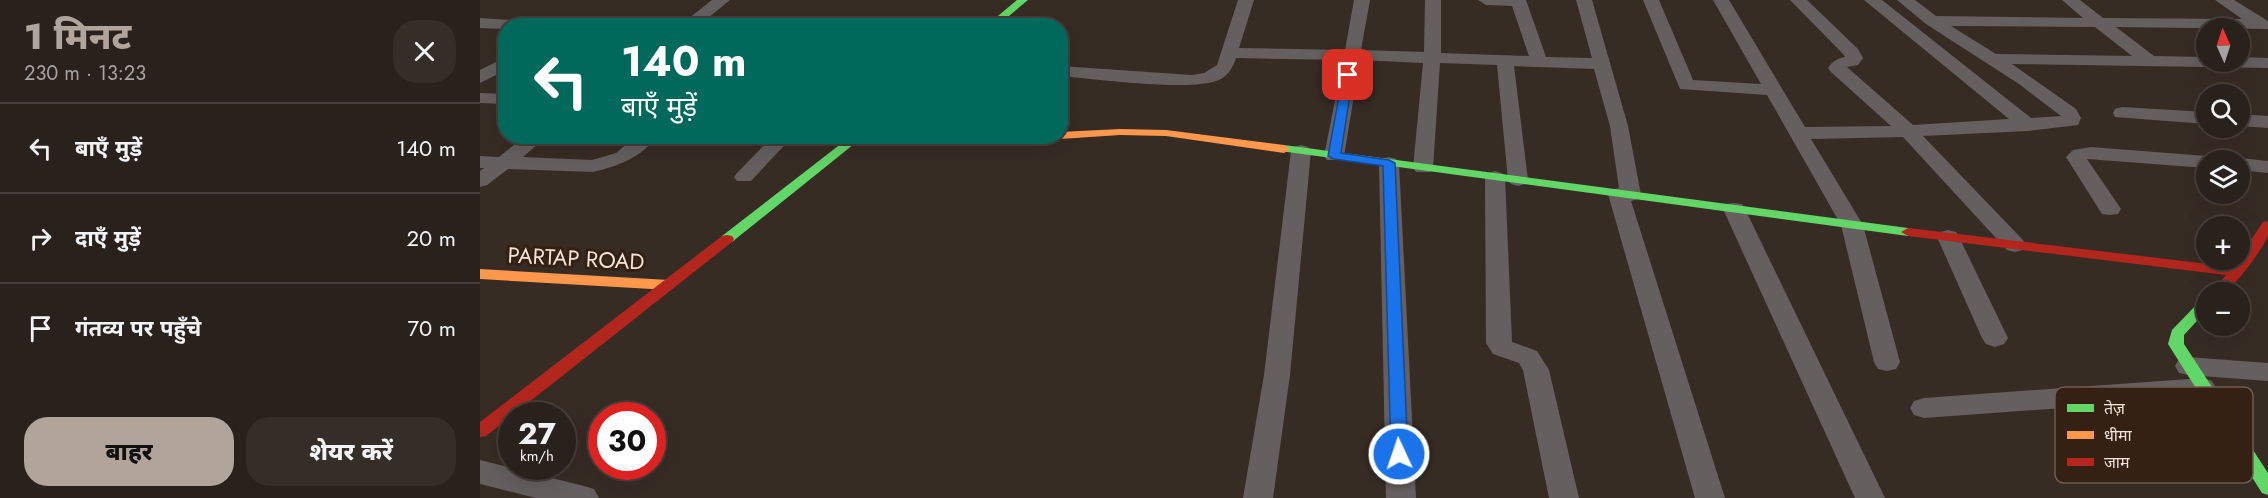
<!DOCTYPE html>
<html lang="hi">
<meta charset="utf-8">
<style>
:root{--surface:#29211b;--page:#352e28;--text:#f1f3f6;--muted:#a5a3a3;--line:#453e3a;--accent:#b0a49b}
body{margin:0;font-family:Jost,"Noto Sans Devanagari",sans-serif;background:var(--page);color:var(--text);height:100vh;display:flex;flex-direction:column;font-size:22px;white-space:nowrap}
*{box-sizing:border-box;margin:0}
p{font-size:20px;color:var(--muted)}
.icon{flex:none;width:33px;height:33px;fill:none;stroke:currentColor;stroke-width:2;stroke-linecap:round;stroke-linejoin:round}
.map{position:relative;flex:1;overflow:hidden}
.sheet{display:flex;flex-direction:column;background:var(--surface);width:480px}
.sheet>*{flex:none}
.hud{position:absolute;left:18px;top:18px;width:570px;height:126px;border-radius:24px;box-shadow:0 6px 24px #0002,0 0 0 2px var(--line);background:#00695c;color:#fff;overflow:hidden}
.needle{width:39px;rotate:357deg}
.fabs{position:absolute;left:1716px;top:18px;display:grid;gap:12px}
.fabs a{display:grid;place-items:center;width:54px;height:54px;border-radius:50%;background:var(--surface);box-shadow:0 6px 24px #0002,0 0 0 2px var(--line);font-size:30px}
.speed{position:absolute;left:18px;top:402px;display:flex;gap:12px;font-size:30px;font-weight:700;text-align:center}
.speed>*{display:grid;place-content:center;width:78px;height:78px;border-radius:50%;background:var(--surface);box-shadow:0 6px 24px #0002,0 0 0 2px var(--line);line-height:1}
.speed small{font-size:15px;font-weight:400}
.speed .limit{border:9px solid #d22;background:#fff;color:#111}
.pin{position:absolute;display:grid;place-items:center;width:51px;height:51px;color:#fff;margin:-26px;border-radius:12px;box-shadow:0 3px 9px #0006}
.me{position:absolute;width:66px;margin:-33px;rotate:357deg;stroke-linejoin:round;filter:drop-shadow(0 0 4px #0008)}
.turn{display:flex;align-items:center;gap:21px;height:126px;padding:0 24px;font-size:27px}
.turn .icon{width:78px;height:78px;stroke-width:2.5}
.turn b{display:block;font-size:42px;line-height:51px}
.round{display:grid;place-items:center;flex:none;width:63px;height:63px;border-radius:24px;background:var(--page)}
.headline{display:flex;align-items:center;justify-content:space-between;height:102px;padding:0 24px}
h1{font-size:36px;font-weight:800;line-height:45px;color:var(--accent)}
.button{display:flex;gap:12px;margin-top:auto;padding:12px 24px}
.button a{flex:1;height:69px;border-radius:24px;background:var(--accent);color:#111;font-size:24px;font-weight:800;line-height:69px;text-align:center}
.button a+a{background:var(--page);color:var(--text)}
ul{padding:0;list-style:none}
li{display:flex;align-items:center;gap:18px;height:90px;padding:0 24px;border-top:2px solid var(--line)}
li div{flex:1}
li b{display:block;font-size:22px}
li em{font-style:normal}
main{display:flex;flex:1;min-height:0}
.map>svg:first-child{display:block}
</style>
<main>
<section class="sheet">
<div class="headline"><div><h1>1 मिनट</h1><p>230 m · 13:23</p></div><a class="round"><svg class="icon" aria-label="close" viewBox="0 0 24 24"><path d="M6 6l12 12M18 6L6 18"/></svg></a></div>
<ul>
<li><svg class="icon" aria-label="left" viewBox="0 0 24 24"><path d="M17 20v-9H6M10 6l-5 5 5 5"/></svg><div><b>बाएँ मुड़ें</b></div><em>140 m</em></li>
<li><svg class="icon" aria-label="right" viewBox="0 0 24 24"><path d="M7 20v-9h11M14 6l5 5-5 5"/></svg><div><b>दाएँ मुड़ें</b></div><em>20 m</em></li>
<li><svg class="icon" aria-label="arrive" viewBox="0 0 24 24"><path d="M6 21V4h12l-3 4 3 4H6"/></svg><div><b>गंतव्य पर पहुँचे</b></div><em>70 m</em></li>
</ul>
<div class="button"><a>बाहर</a><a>शेयर करें</a></div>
</section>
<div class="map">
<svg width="1788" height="498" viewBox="0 0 1788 498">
<rect width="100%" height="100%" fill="#372c24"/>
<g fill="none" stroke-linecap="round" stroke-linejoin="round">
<g fill="#655f5f" fill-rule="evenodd">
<polygon points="232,0 250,0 218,26 199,26"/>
<path d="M 758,0 L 774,0 L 759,48 L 865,50 L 874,0 L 890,0 L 881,50 L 944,52 L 945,0 L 961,0 L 961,53 L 1049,56 L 1032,6 L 1006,5 L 998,0 L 1046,0 L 1066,57 L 1112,58 L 1096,0 L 1112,0 L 1148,126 L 1161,195 L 1158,199 L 1151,201 L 1245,498 L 1215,498 L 1128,194 L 1131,190 L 1139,188 L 1130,126 L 1114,69 L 1034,66 L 1048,180 L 1045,184 L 1038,186 L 1031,184 L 1028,180 L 1017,65 L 960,63 L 953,168 L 950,172 L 936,172 L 933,168 L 943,63 L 880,60 L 864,156 L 861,160 L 847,160 L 844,156 L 863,60 L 756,58 C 753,67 749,75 739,80 C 712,92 615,79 580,76 L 580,66 L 712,75 L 724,73 L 737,65 Z"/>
<path d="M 1163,0 L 1179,0 L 1213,80 L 1281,84 L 1233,0 L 1249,0 L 1325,127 L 1411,126 L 1351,72 L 1348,68 C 1353,61 1356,59 1365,57 L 1364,55 L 1310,0 L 1327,0 L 1378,49 L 1383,58 L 1378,65 L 1367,67 L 1433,125 L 1529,119 L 1384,0 L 1402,0 L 1551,118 L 1581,116 L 1539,84 L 1446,24 L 1417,0 L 1435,0 L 1456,16 L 1603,18 L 1582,0 L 1600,0 L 1623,18 L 1762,19 L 1735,0 L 1754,0 L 1788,21 L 1788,29 L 1636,27 L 1674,56 L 1726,57 L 1726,62 L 1760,62 L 1760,57 L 1788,58 L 1788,68 L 1532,64 L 1596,109 L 1601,118 L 1598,125 L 1548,131 L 1443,136 L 1543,240 L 1546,245 L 1543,250 L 1535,252 L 1527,250 L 1423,137 L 1331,139 L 1383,225 L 1420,362 L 1416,369 L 1407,371 L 1398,369 L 1394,362 L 1361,225 L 1287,95 L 1200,89 ZM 1471,26 L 1615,27 L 1652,56 L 1516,54 Z"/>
<polygon points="0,18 46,21 54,26 26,26 26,29 0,28"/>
<polygon points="26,57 26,70 0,83 0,70"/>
<polygon points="0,93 26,94 26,104 0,103"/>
<polygon points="1642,107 1726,112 1726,124 1635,117 1633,113 1635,109"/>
<polygon points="1760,114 1788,116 1788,128 1760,126"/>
<path d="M 45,136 L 67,136 L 43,157 L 112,160 L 136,153 L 156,136 L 177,136 C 161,158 138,166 113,172 L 28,169 L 7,185 L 0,187 L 0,171 L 4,168 L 0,168 L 0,156 L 19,157 Z"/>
<polygon points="293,136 313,136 271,181 257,181 254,177 257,173"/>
<polygon points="821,145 828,147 831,151 810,375 793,498 763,498 784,375 811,151 814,147"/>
<polygon points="1611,147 1726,156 1735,160 1726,160 1726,168 1607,159 1641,209 1638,214 1630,215 1622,214 1586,157 1593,150"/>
<polygon points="909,157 916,159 919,163 936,498 906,498 899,163 902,159"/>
<polygon points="1760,158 1788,161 1788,173 1760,170 1760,160 1752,160"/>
<polygon points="1015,171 1022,173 1025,177 1032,342 1057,351 1069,370 1099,498 1069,498 1043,370 1039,363 1013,354 1006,343 1005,177 1008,173"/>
<polygon points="1254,203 1262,204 1265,209 1405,498 1375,498 1243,209 1246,204"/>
<polygon points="1468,230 1476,232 1479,237 1528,338 1524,344 1515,347 1506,344 1502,338 1457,237 1460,232"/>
<polygon points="1708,357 1788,363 1788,381 1708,375 1699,373 1695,366 1699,359"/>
<polygon points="1723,378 1732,381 1736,388 1732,395 1723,398 1444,418 1434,415 1430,408 1434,401 1444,398"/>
<polygon points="0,460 104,486 114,489 119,498 56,498 0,484"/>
</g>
<g fill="#63d668" fill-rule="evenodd">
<polygon points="537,0 548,0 517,26 506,26"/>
<polygon points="371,136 384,136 252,242 242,242 240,239 242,236"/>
<polygon points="804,145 1428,228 1435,232 1428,236 800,151 798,149 800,147"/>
<polygon points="1726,298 1726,311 1704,335 1704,344 1788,473 1788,495 1782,493 1688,344 1692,330 1721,300"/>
</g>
<g fill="#ff974d" fill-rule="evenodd">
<polygon points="640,129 686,130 804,145 810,149 804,153 686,136 640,135 580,139 575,136 580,136 580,132"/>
<polygon points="0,269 189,280 196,285 189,290 0,279"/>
</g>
<g fill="#b3261e" fill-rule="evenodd">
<path d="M 1788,221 C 1788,225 1788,232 1788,236 C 1784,247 1754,289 1743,292 L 1736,287 L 1746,275 L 1428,236 L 1421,232 L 1428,228 L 1753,267 L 1783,222 Z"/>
<polygon points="247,235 252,236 254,239 252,242 6,436 0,437 0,422 242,236"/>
</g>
</g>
<polygon fill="#1a73e8" stroke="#114b97" stroke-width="1.5" points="868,72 873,75 861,153 909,160 915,163 928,454 925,459 919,461 913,459 911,454 903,166 854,159 848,156 863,75"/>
<g text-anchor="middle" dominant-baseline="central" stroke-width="6" stroke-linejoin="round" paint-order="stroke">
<g font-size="22" fill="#f1e4db" stroke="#342113">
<text transform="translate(96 258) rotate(3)">PARTAP ROAD</text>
</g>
</g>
<rect x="1575" y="387" width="198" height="96" rx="9" fill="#342113" stroke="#6d5c4f" stroke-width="1.5"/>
<rect x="1587" y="404" width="27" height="8" fill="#63d668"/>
<rect x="1587" y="431" width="27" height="8" fill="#ff974d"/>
<rect x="1587" y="458" width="27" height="8" fill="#b3261e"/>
<g font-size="16" fill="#f1e4db">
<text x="1624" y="414">तेज़</text>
<text x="1624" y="441">धीमा</text>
<text x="1624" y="468">जाम</text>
</g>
</svg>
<div class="fabs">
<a><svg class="needle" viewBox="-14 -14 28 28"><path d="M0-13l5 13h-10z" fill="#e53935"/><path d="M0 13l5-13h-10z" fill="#a5a3a3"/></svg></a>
<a><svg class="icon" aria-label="search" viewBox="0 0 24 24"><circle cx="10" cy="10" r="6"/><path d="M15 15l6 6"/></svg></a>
<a><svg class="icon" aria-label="layers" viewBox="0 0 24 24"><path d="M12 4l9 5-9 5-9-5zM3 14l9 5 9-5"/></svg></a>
<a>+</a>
<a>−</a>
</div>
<div class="speed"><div>27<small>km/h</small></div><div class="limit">30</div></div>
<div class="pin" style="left:868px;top:75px;background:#d93025"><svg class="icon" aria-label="arrive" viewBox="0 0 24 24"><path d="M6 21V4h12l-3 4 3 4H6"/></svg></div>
<svg class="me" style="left:919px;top:454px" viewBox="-20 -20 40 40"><circle r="17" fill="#1a73e8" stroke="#fff" stroke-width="3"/><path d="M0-11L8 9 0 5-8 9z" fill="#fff"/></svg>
<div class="hud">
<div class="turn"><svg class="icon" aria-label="left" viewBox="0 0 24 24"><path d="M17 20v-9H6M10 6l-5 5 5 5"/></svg><div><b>140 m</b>बाएँ मुड़ें</div></div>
</div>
</div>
</main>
